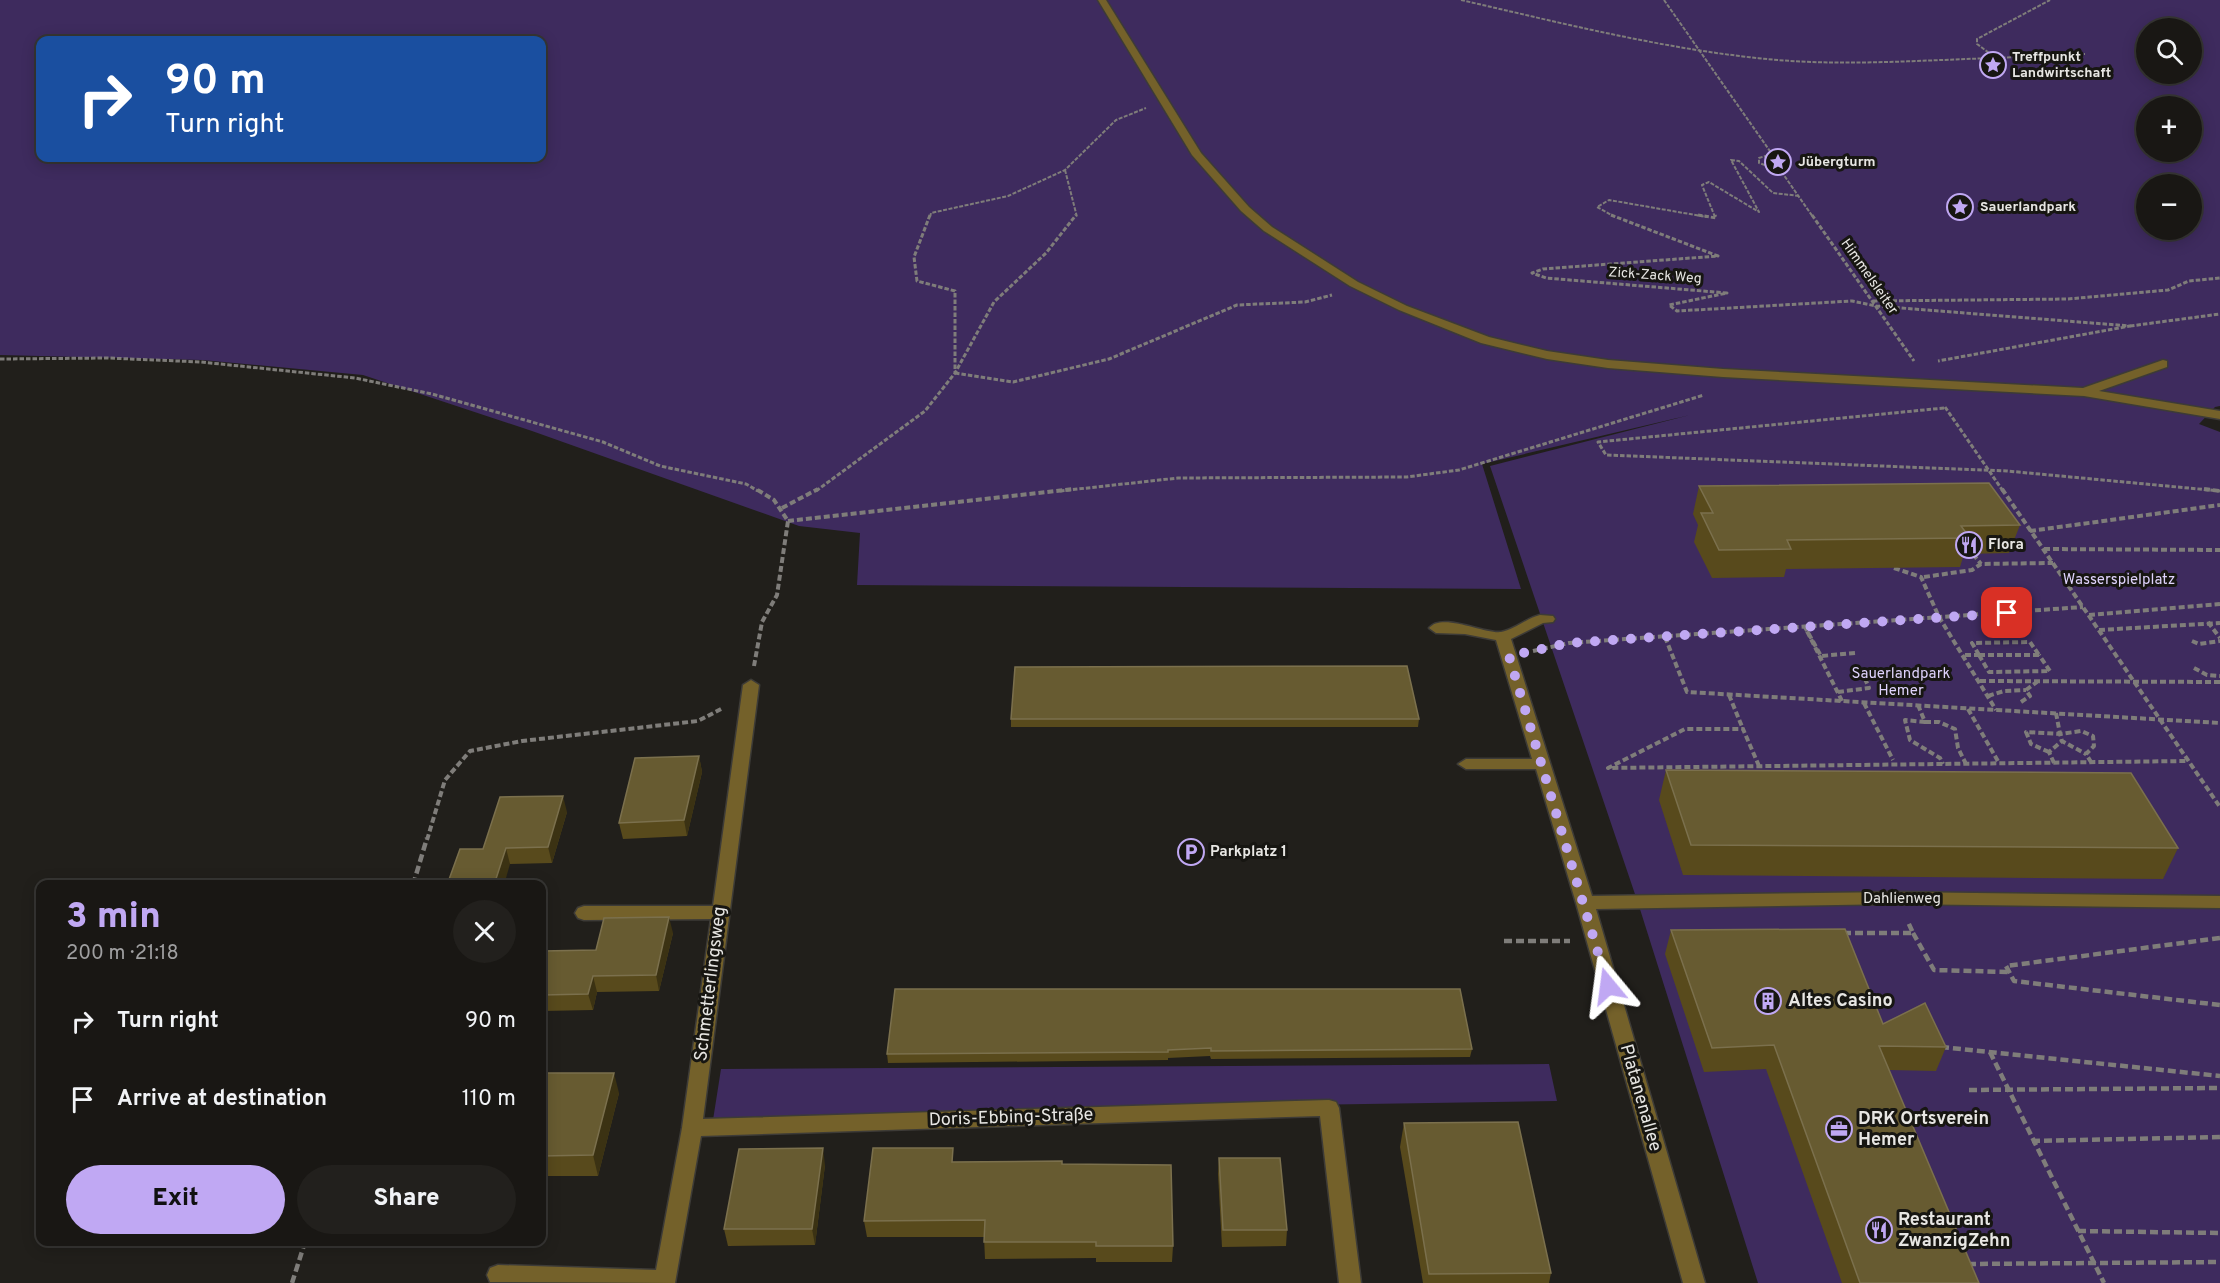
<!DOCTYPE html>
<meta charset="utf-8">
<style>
:root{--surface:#191714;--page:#22201d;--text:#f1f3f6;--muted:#9f9fa0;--line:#373634;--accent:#c0a8f3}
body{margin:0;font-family:Overpass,sans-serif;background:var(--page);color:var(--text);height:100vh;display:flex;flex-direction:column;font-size:22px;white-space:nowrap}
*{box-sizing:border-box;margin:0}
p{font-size:20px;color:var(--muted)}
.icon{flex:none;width:33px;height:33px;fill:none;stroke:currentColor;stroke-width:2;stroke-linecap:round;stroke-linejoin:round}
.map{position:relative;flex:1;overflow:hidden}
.sheet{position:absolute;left:36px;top:880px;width:510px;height:366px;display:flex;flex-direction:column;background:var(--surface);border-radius:12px;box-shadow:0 3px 15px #0003,0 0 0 2px var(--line)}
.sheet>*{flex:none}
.top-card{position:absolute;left:36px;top:36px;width:510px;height:126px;border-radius:12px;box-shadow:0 3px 15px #0003,0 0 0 2px var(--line);background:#1a4fa0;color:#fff;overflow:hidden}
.tools{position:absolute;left:2136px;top:18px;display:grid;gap:12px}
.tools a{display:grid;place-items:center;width:66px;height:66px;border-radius:50%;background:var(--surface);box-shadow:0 3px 15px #0003,0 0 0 2px var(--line);font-size:30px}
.pin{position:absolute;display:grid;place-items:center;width:51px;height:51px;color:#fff;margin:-26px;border-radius:12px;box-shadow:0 3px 9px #0006}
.me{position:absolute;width:66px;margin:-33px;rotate:344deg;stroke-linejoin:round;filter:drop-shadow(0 0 4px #0008)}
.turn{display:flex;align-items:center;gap:21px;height:126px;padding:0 30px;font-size:27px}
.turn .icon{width:78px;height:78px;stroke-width:2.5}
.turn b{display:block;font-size:42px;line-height:51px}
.round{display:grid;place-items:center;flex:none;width:63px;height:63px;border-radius:32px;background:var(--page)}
.summary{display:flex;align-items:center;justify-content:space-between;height:102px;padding:0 30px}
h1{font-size:36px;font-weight:800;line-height:45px;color:var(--accent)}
.primary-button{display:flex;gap:12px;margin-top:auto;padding:12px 30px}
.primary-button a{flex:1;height:69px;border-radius:36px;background:var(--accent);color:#111;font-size:24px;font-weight:800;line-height:69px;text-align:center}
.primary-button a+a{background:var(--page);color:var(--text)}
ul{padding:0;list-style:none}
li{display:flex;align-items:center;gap:18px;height:78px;padding:0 30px}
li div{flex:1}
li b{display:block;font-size:22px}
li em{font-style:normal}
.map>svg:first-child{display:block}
</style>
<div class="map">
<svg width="2220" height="1283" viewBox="0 0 2220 1283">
<rect width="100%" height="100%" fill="#211f1b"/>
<g fill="#3e2b5e" fill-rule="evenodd">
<path d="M 0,0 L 2220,0 L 2220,406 L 2215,407 L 2199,424 L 2220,432 L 2220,1283 L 1758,1283 L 1639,906 L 1490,466 L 1690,415 L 1482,464 L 1521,589 L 857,585 L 860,533 L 799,526 L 532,431 L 363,375 L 202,360 L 0,355 ZM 2146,28 L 2192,28 L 2192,74 L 2146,74 ZM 40,40 L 542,40 L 542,158 L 40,158 ZM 2146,106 L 2192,106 L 2192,152 L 2146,152 ZM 2146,184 L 2192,184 L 2192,230 L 2146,230 Z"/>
<polygon points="1549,1064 1557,1101 1166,1107 713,1120 721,1069"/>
</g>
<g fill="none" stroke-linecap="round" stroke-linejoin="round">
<defs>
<g id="minor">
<polygon points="1098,0 1106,0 1201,153 1249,207 1272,227 1358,282 1407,306 1489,337 1547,351 1608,360 1723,369 2083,388 2163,360 2167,361 2167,367 2099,391 2220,411 2220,419 2084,396 1723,377 1608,368 1547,359 1481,343 1399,310 1350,286 1264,231 1241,211 1192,155"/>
<path d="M 1540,615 L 1553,616 L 1555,619 L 1553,622 L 1543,623 L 1511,639 L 1592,896 L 1896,892 L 2220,896 L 2220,908 L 1896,904 L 1596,909 L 1705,1283 L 1683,1283 L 1576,903 L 1536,769 L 1466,769 L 1458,764 L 1466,759 L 1532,759 L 1496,640 L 1465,634 L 1436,633 L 1429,628 C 1442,612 1484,634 1501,632 C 1514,630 1527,618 1540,615 Z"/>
<polygon points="751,680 759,685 703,1119 1329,1100 1336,1102 1339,1108 1361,1283 1339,1283 1320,1116 701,1136 675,1283 490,1282 487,1275 490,1268 498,1265 656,1270 682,1128 711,919 584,920 578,918 575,913 578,908 584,906 713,906 743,685"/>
</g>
</defs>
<use href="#minor" stroke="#3d3b37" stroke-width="3"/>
<g stroke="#7f7d7a" stroke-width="2" stroke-dasharray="4 1.5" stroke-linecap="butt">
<path d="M 1461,0 C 1566,24 1671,51 1778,60 C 1850,66 1924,60 1996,58 L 1977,44 L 1977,39 L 2050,0"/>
<polyline points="1664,0 1772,154 1759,158 1759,163 1781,171 1813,217"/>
<polyline points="1996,58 2085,54"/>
<polyline points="1065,170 1077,217"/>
<polyline points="930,217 931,213 1008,196 1065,170 1116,120 1146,108"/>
<polyline points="1615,217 1597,207 1609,200 1707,217"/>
<polyline points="1715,217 1702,185 1709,182 1759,212 1731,160 1739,161 1773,193 1800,196"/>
</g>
<g stroke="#7f7d7a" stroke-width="3" stroke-dasharray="4.5 2" stroke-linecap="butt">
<polyline points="930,215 914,257 917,281 955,291 955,372"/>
<polyline points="1611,215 1718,256 1543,269 1532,273 1546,278 1727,293 1669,305 1677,311 1852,301 1876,306 2130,326 1938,361"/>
<polyline points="1698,215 1716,218 1715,215"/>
<polyline points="1812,215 1914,361"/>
<polyline points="1873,301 2068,299 2168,290 2189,281 2220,278"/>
<polyline points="2130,326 2220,314"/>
<polyline points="0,359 108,358 201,362 355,378 432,394 603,442 660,466 746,484 758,491"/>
<polyline points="955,373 1013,382 1109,359 1237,305 1305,302 1332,295"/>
<polyline points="1945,407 2003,491"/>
<polyline points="1944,408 1598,442 1606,455 2007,471 2220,491"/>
<polyline points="816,491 925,411 955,373 994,302 1046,253 1076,215"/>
<polyline points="1060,491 1178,478 1407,477 1459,470 1704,395"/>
</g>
<g stroke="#7f7d7a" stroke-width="4" stroke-dasharray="6 3" stroke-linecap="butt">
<polyline points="2002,489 2220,807"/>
<polyline points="2204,489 2220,491"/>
<polyline points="782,508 818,489"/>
<polyline points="788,521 1074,489"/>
<polyline points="2030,531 2220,505"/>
<polyline points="2044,549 2220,550"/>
<polyline points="1973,554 1981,564"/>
<polyline points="1894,568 1921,577 1939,617 1996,710"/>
<polyline points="1924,577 1972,570 1981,564 2053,563"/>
<polyline points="2089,615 2220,604"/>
<polyline points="2208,622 2220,638"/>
<polyline points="2099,630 2220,623"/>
<polyline points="1665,637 1687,692 2220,723"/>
<polyline points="2192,641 2199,644 2220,641"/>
<polyline points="1533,651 1569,643 2083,607"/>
<polyline points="1965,655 1979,655"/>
<polyline points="1979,655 2039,655"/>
<polyline points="1979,655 1989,672 2050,671 2039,655"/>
<polyline points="1979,655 1972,643 2030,642 2039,655"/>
<polyline points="754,666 762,622 777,595 788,521 774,500 756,489"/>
<polyline points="2194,668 2207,675 2220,676"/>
<polyline points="1980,681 2220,682"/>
<polyline points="1838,692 1869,688 1863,674"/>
<polyline points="1729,695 1743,729"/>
<polyline points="1988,696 2004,691 2026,690"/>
<polyline points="1842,701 1805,627 1821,656 1855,653"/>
<polyline points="2021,702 2030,696 2026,690 2037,682"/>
<polyline points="1864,703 1893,760"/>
<polyline points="1918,705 1925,722 1905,720 1910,740 1940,758 1943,764"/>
<polyline points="1968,709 1999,763"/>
<polyline points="2056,713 2060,734 2081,731 2093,736 2094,746 2086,754 2091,762"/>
<polyline points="1925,722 1939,722 1955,729 1958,748 1966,764"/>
<polyline points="2049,752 2031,744 2026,732 2060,734 2062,741 2086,754"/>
<polyline points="2054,763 2049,752 2062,741"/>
<polyline points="1759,766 1743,729 1685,729 1608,768 2188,761"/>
<polyline points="427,840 445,780 470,751 522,741 698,721 723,708"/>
</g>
<g stroke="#7f7d7a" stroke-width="4.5" stroke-dasharray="8 4" stroke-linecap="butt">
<polyline points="413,885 427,838"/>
<polyline points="1843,933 1913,933 1908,922"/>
<polyline points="1913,933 1934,970 2009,972"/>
<polyline points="2220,938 2006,966 2014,981 2220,1005"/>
<polyline points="1504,941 1570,941"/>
<polyline points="1941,1047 2220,1076"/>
<polyline points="1990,1052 2104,1283"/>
<polyline points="1969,1090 2220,1088"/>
<polyline points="2032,1141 2220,1137"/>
<polyline points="2078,1231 2220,1233"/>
<polyline points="1968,1264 2220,1262"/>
<polyline points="292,1283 305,1242"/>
</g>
<use href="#minor" fill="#74612a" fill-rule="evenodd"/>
</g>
<g fill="#584a1c">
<polygon points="1699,486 2020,525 2009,553 1964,554 1960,567 1786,569 1784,577 1712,578 1694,542 1698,525 1693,514"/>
<polygon points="1011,719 1419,719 1418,727 1011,727"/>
<polygon points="699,756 702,772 687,836 623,839 619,823"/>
<polygon points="1666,770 2178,848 2163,879 1683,875 1659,800"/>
<polygon points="567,812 552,863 510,864 483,849"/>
<polygon points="1671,930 1883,1024 1946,1047 1936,1071 1889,1070 1979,1283 1842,1283 1766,1069 1704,1072 1665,954"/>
<polygon points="673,933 659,991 597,992 593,1010 542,1011 542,951 596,950"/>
<polygon points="895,989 1472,1049 1470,1057 1211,1059 1210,1056 1168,1058 1168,1060 888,1063 887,1054"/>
<polygon points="542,1073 619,1093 598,1176 542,1176"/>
<polygon points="1404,1123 1551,1273 1549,1283 1423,1283 1400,1147"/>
<polygon points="1219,1158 1287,1230 1286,1246 1222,1247 1218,1174"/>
<polygon points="954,1162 1062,1164 1173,1246 1172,1262 1096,1262 1096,1258 985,1259 984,1237 867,1237 864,1221"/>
<polygon points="825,1165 815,1245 728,1246 724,1229"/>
</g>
<g fill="#3b3213">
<polygon points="699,756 702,772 687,836 684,820"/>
<polygon points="563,796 567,812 552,863 548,847"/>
<polygon points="506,848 510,864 504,885 494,885"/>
<polygon points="669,917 673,933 659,991 656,975"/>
<polygon points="593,976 597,992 593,1010 588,994"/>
<polygon points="614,1073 619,1093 598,1176 593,1155"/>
<polygon points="823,1148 825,1165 815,1245 812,1229"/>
</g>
<g fill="#675b31" stroke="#7b704d" stroke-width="1.5">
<polygon points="1989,483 2020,525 1961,526 1970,538 1787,540 1791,549 1719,550 1701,513 1713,513 1699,486"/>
<polygon points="1407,666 1419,719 1011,719 1015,667"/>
<polygon points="699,756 684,820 619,823 635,758"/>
<polygon points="1666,770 2131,773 2178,848 1691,845"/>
<polygon points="563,796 548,847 506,848 494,885 447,885 460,849 483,849 500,797"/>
<polygon points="669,917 656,975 593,976 588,994 542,995 542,951 596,950 604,918"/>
<polygon points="1845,929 1883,1024 1925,1003 1946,1047 1879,1046 1979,1283 1860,1283 1774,1045 1712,1048 1671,930"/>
<polygon points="895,989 1460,989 1472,1049 1211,1051 1211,1048 1168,1050 1168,1052 887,1054"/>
<polygon points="542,1073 614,1073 593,1155 542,1156"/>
<polygon points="1518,1122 1551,1273 1429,1274 1404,1123"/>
<polygon points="823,1148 812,1229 724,1229 739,1149"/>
<polygon points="873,1148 953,1148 952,1162 1062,1161 1062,1164 1171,1165 1173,1246 1096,1246 1096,1242 984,1242 985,1220 864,1221"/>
<polygon points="1219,1158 1280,1158 1287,1230 1223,1230"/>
</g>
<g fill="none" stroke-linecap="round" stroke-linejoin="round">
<polyline stroke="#c0a8f3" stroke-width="10" stroke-dasharray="0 18" points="1608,986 1509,656 1569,643 2007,613"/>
</g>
<defs>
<symbol id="sight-ring" viewBox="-11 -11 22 22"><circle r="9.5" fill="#171612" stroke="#c0a8f3" stroke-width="1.5"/><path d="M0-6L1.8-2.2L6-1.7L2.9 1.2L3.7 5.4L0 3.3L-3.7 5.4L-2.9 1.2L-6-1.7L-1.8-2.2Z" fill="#c0a8f3"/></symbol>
<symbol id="restaurant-ring" viewBox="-11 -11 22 22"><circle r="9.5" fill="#171612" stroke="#c0a8f3" stroke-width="1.5"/><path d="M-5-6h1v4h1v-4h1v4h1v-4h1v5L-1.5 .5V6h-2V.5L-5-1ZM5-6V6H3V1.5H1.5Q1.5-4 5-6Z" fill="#c0a8f3"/></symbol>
<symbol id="parking-ring" viewBox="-11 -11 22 22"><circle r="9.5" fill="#171612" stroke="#c0a8f3" stroke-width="1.5"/><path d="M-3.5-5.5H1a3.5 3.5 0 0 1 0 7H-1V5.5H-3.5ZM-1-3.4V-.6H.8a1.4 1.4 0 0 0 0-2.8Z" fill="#c0a8f3"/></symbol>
<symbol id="building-ring" viewBox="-11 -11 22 22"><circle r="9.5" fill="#171612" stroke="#c0a8f3" stroke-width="1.5"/><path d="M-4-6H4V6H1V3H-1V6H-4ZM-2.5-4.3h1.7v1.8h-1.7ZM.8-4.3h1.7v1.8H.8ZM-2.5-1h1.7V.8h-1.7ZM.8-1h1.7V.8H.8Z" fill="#c0a8f3"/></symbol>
<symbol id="office-ring" viewBox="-11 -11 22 22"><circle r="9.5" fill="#171612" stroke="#c0a8f3" stroke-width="1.5"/><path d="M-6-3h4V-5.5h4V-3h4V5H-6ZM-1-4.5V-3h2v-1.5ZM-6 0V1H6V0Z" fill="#c0a8f3"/></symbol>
</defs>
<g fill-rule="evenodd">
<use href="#sight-ring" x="1978" y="50" width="30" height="30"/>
<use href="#sight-ring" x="1763" y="147" width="30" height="30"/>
<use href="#sight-ring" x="1945" y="192" width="30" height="30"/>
<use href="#restaurant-ring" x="1954" y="530" width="30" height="30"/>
<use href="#parking-ring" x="1176" y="837" width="30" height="30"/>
<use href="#building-ring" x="1753" y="986" width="30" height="30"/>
<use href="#office-ring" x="1824" y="1114" width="30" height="30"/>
<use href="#restaurant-ring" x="1864" y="1215" width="30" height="30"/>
</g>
<g text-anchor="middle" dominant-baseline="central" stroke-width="6" stroke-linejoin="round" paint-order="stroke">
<g font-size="14" font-weight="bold" fill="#e7e6e3" stroke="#171612" text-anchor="start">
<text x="2012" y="57">Treffpunkt<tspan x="2012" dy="16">Landwirtschaft</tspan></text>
<text x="1798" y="162">Jübergturm</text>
<text x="1980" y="207">Sauerlandpark</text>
</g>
<g font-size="14" fill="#e7e6e3" stroke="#171612">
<text transform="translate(1655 276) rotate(4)">Zick-Zack Weg</text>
<text transform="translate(1869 277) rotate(55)">Himmelsleiter</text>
</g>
<g font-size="15" font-weight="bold" fill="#e7e6e3" stroke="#171612" text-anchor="start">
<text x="1988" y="545">Flora</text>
<text x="1210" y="852">Parkplatz 1</text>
</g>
<g font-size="15" fill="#dfd3fc" stroke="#171612">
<text x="2119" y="580">Wasserspielplatz</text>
<text x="1901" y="674">Sauerlandpark<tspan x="1901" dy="17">Hemer</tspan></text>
</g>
<g font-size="15" fill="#e7e6e3" stroke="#171612">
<text x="1902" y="899">Dahlienweg</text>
</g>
<g font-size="18" fill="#e7e6e3" stroke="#171612">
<text transform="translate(711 984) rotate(-83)">Schmetterlingsweg</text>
<text transform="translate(1640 1098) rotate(74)">Platanenallee</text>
<text transform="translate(1011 1118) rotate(-2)">Doris-Ebbing-Straße</text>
</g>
<g font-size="18" font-weight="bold" fill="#e7e6e3" stroke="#171612" text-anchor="start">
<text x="1788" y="1001">Altes Casino</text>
<text x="1858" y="1119">DRK Ortsverein<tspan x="1858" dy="21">Hemer</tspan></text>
<text x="1898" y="1220">Restaurant<tspan x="1898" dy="21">ZwanzigZehn</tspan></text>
</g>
</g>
</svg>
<div class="tools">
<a><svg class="icon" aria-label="search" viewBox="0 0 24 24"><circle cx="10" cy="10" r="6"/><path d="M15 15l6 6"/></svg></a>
<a>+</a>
<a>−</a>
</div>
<div class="pin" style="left:2007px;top:613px;background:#d93025"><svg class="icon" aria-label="arrive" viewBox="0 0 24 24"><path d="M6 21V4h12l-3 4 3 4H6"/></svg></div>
<svg class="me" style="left:1608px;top:986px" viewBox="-20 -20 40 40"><path d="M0-17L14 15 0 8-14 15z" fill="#c0a8f3" stroke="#fff" stroke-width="4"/></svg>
<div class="top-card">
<div class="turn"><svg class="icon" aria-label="right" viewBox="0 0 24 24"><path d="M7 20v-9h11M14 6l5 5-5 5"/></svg><div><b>90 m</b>Turn right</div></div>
</div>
<section class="sheet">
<div class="summary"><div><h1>3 min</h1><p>200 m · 21:18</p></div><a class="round"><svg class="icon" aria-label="close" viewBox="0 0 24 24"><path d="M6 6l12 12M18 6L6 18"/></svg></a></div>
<ul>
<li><svg class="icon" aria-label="right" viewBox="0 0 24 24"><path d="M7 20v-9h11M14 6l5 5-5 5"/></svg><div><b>Turn right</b></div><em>90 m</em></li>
<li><svg class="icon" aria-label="arrive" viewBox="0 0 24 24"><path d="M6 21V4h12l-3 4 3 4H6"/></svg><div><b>Arrive at destination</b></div><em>110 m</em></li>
</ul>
<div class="primary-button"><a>Exit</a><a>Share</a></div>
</section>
</div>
